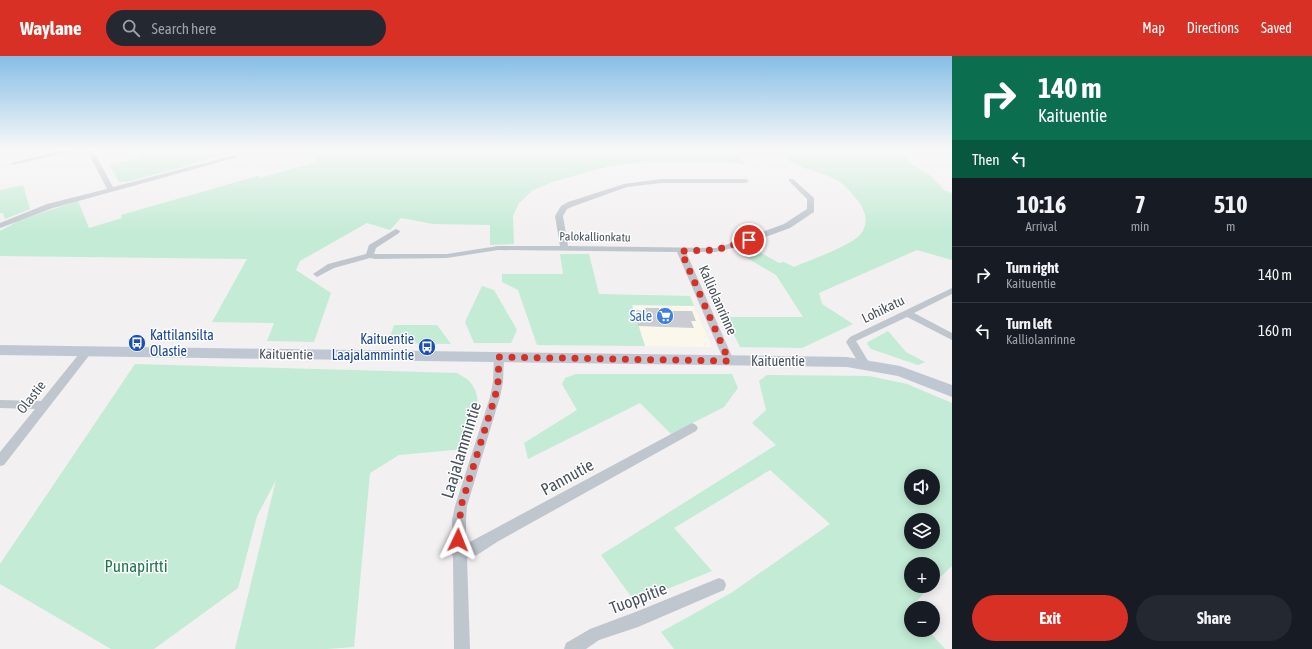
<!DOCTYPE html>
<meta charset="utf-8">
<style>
:root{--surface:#171b24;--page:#242831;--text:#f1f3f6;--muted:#9ea1a6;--line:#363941;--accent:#d93025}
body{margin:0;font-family:"Asap Condensed",sans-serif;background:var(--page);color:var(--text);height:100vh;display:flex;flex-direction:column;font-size:15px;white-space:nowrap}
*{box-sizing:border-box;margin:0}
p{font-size:13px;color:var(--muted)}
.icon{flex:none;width:22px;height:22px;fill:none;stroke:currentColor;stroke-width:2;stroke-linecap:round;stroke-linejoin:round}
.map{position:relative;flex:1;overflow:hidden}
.sheet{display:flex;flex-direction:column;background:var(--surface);width:360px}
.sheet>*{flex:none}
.top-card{background:#0b6e4f;color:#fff;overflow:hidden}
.buttons{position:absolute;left:904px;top:413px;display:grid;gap:8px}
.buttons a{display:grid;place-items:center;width:36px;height:36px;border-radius:50%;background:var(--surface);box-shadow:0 2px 10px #0003;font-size:20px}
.pin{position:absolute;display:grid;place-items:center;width:34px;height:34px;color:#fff;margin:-17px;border:2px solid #fff;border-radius:50%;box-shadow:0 1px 4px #0007}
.me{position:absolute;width:44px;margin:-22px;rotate:2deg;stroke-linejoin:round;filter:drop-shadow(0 0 3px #0008)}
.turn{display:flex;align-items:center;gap:14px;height:84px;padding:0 20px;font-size:18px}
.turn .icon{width:52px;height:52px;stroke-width:2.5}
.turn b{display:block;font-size:28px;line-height:34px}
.then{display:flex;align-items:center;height:38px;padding:0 20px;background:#0003;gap:8px;font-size:15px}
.eta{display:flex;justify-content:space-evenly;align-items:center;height:68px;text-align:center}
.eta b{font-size:24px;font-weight:700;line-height:28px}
.cta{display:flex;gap:8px;margin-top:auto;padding:8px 20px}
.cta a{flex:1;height:46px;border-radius:24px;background:var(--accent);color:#fff;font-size:16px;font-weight:700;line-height:46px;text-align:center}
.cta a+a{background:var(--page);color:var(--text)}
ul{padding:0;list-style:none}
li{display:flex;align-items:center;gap:12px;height:56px;padding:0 20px;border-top:1px solid var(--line)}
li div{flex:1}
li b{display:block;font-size:15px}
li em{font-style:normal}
header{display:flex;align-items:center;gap:24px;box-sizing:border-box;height:56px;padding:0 20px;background:var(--accent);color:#fff}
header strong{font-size:19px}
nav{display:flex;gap:22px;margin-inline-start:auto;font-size:14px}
.search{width:280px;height:36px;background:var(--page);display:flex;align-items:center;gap:10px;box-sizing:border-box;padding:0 14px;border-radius:22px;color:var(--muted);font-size:15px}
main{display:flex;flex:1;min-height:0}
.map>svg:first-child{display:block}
</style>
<header>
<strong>Waylane</strong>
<div class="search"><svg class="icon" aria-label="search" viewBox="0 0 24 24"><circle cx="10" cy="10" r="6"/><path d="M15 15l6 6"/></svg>Search here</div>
<nav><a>Map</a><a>Directions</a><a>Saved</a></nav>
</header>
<main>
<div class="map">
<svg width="952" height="593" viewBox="0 0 952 593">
<rect width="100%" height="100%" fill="#f2f0f0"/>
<polygon fill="#fbf7eb" points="632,249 694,250 712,291 645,290"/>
<g fill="#c3ebd5" fill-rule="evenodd">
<polygon points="134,94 241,94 208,102 209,104 126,126 119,126 110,109 140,102"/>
<path d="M 306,94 L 901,94 L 911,108 L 931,120 L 944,134 L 952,137 L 952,204 L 917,194 L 819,237 L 822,248 L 853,268 L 802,292 L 740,291 L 725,261 L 803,261 L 776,219 L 737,196 L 751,191 L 779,207 L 784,206 L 794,211 C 810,204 848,191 860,179 C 869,169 866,156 859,146 C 853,139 845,129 837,124 C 819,114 797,114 783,99 L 738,99 L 745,108 L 730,106 L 644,106 L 606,111 L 552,126 L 532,135 L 519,147 L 513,160 L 514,188 L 490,189 L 490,169 L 433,168 L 401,162 L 390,174 L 367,167 L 300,205 L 296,214 L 331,237 L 314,286 L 267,285 L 274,267 L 212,266 L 247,203 L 0,200 L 0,175 L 20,164 L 78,145 L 89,172 L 122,162 L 121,159 L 258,120 L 260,122 L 319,105 Z"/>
<polygon points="23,129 30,153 5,163 3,157 0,157 0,134"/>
<polygon points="560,198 589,198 599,238 690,240 694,250 632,249 645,290 537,289 518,234 502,226 502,218 563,218"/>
<polygon points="482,230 494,234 517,274 511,287 474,287 465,266"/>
<polygon points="394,269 437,269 451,288 388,287"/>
<polygon points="888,275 906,296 925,306 918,309 871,293 867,288 868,286"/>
<path d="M 135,308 L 457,317 C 461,320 467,322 470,326 C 487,346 471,372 464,393 L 399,399 L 370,417 L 354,591 L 327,593 L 235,593 L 276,424 L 257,460 L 238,532 L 154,593 L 111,593 L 0,528 L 0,508 Z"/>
<polygon points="576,318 732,318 738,332 724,351 671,378 640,347 528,403 524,387 577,354 562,328 565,322"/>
<path d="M 767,319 L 869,320 L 907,328 L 952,347 L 952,510 L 933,528 L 933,508 L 911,508 L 911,530 L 931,530 L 909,553 L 911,555 L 911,574 L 928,574 L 945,593 L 674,593 L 661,576 L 731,537 L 830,468 L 770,414 L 674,472 L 712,515 L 635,546 L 601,499 L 776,389 L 752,367 L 766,354 L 759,325 ZM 911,420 L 933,420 L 933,442 L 911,442 ZM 911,464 L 933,464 L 933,486 L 911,486 Z"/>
</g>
<polygon fill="#caccd2" points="645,252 659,252 660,255 692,255 696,265 691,265 694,272 638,270 634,254 646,255"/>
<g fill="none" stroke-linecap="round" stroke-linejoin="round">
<g fill="#bfc6cd" fill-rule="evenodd">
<polygon points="67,94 77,94 13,109 10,107"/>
<polygon points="87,94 93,94 113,131 235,99 238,101 53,152 0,172 0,167 47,148 107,133"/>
<polygon points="661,123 746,123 749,125 746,127 661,127 627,131 574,150 567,153 563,160 568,190 716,192 735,186 784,168 807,153 807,143 789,125 789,123 793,123 814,142 814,156 790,172 741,190 716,196 686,196 734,305 733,308 725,308 724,305 677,196 498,194 447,202 375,203 370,202 334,212 317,221 313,218 328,208 366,198 369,189 396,173 400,175 399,177 376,192 374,198 447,198 498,190 560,190 555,160 561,150 568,146 624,128"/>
<polygon points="952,232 952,238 914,257 952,277 952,284 907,261 856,285 870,308 869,311 861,311 846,286 850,281"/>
<polygon points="87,291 91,293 92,295 91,297 4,409 0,410 0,396 35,353 0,352 0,344 41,345 83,293"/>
<polygon points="499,297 503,298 504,301 503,326 500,341 467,450 466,464 466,488 688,369 692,367 696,369 698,372 696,375 497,486 477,499 467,502 470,593 454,593 453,501 451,497 453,493 452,464 455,450 490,341 493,326 494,301 495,298"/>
<polygon points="719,522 724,524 726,529 724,534 638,571 599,584 586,593 564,593 566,587 590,573 638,555"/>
</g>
<polygon fill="#bfc7d2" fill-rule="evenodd" points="0,289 847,301 900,310 952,329 952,341 898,320 847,311 0,299"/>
</g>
<linearGradient id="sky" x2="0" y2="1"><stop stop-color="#86bee6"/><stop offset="0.53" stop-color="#f9f8f8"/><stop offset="1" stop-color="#f9f8f8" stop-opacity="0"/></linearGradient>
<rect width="952" height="177" fill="url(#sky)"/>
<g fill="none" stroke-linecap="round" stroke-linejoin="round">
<polyline stroke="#d93025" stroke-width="7" stroke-dasharray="0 12.6" points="458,484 461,450 495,341 498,326 499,301 729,305 681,195 716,194 749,184"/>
</g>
<defs>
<symbol id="supermarket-disc" viewBox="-11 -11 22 22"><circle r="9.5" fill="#3f7fe0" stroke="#fff"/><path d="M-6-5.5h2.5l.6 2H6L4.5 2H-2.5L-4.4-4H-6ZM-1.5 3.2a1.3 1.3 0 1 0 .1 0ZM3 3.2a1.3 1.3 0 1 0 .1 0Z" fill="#fff"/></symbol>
<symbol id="bus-disc" viewBox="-11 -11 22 22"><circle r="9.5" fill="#1a4fb4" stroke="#fff"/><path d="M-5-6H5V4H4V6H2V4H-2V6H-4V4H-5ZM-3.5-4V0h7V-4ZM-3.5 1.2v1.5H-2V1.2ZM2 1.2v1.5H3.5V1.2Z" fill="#fff"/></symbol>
</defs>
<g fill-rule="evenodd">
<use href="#supermarket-disc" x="655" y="250" width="20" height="20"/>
<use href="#bus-disc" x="127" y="277" width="20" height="20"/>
<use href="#bus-disc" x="417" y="281" width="20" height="20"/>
</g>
<g text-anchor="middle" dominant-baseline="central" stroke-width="3" stroke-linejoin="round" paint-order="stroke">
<g font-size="12" fill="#49525c" stroke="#fff">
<text transform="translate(595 181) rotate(1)">Palokallionkatu</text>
</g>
<g font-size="14" fill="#49525c" stroke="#fff">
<text transform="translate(718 244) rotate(66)">Kalliolanrinne</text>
<text transform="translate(883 253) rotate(-26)">Lohikatu</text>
<text transform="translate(286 298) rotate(1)">Kaituentie</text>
<text x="778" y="305">Kaituentie</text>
<text transform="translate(31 341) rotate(-52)">Olastie</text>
</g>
<g font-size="14" fill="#366cbe" stroke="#fff" text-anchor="end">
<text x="652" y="260">Sale</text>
</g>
<g font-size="14" fill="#164399" stroke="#fff" text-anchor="start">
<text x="150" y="279">Kattilansilta<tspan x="150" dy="16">Olastie</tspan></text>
<text x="414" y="283" text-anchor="end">Kaituentie<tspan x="414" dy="16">Laajalammintie</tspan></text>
</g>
<g font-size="17" fill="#49525c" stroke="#fff">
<text transform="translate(461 394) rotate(-73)">Laajalammintie</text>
<text transform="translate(567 421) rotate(-29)">Pannutie</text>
<text transform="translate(638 542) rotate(-21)">Tuoppitie</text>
</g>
<g font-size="17" fill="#207751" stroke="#fff">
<text x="136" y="510">Punapirtti</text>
</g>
</g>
</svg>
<div class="buttons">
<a><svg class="icon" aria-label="sound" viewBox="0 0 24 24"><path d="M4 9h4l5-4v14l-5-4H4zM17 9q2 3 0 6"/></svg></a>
<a><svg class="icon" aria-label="layers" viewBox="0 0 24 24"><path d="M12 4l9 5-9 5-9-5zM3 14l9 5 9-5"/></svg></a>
<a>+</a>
<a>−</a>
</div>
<div class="pin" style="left:749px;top:184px;background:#d93025"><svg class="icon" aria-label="arrive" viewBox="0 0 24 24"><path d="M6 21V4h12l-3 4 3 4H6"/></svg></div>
<svg class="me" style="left:458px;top:484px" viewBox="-20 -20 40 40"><path d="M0-17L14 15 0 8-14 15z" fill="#d93025" stroke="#fff" stroke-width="4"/></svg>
</div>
<section class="sheet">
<div class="top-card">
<div class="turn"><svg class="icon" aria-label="right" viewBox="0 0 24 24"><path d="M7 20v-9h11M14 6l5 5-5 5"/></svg><div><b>140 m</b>Kaituentie</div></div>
<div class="then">Then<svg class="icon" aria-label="left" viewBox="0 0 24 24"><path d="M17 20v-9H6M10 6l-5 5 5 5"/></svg></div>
</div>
<div class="eta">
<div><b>10:16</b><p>Arrival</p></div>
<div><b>7</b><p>min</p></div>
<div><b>510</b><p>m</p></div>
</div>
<ul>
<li><svg class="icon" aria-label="right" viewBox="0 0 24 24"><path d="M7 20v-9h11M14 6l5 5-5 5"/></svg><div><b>Turn right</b><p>Kaituentie</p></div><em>140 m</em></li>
<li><svg class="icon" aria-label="left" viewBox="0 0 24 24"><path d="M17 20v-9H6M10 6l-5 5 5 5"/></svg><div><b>Turn left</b><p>Kalliolanrinne</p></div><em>160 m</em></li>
</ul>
<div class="cta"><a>Exit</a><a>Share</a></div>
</section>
</main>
